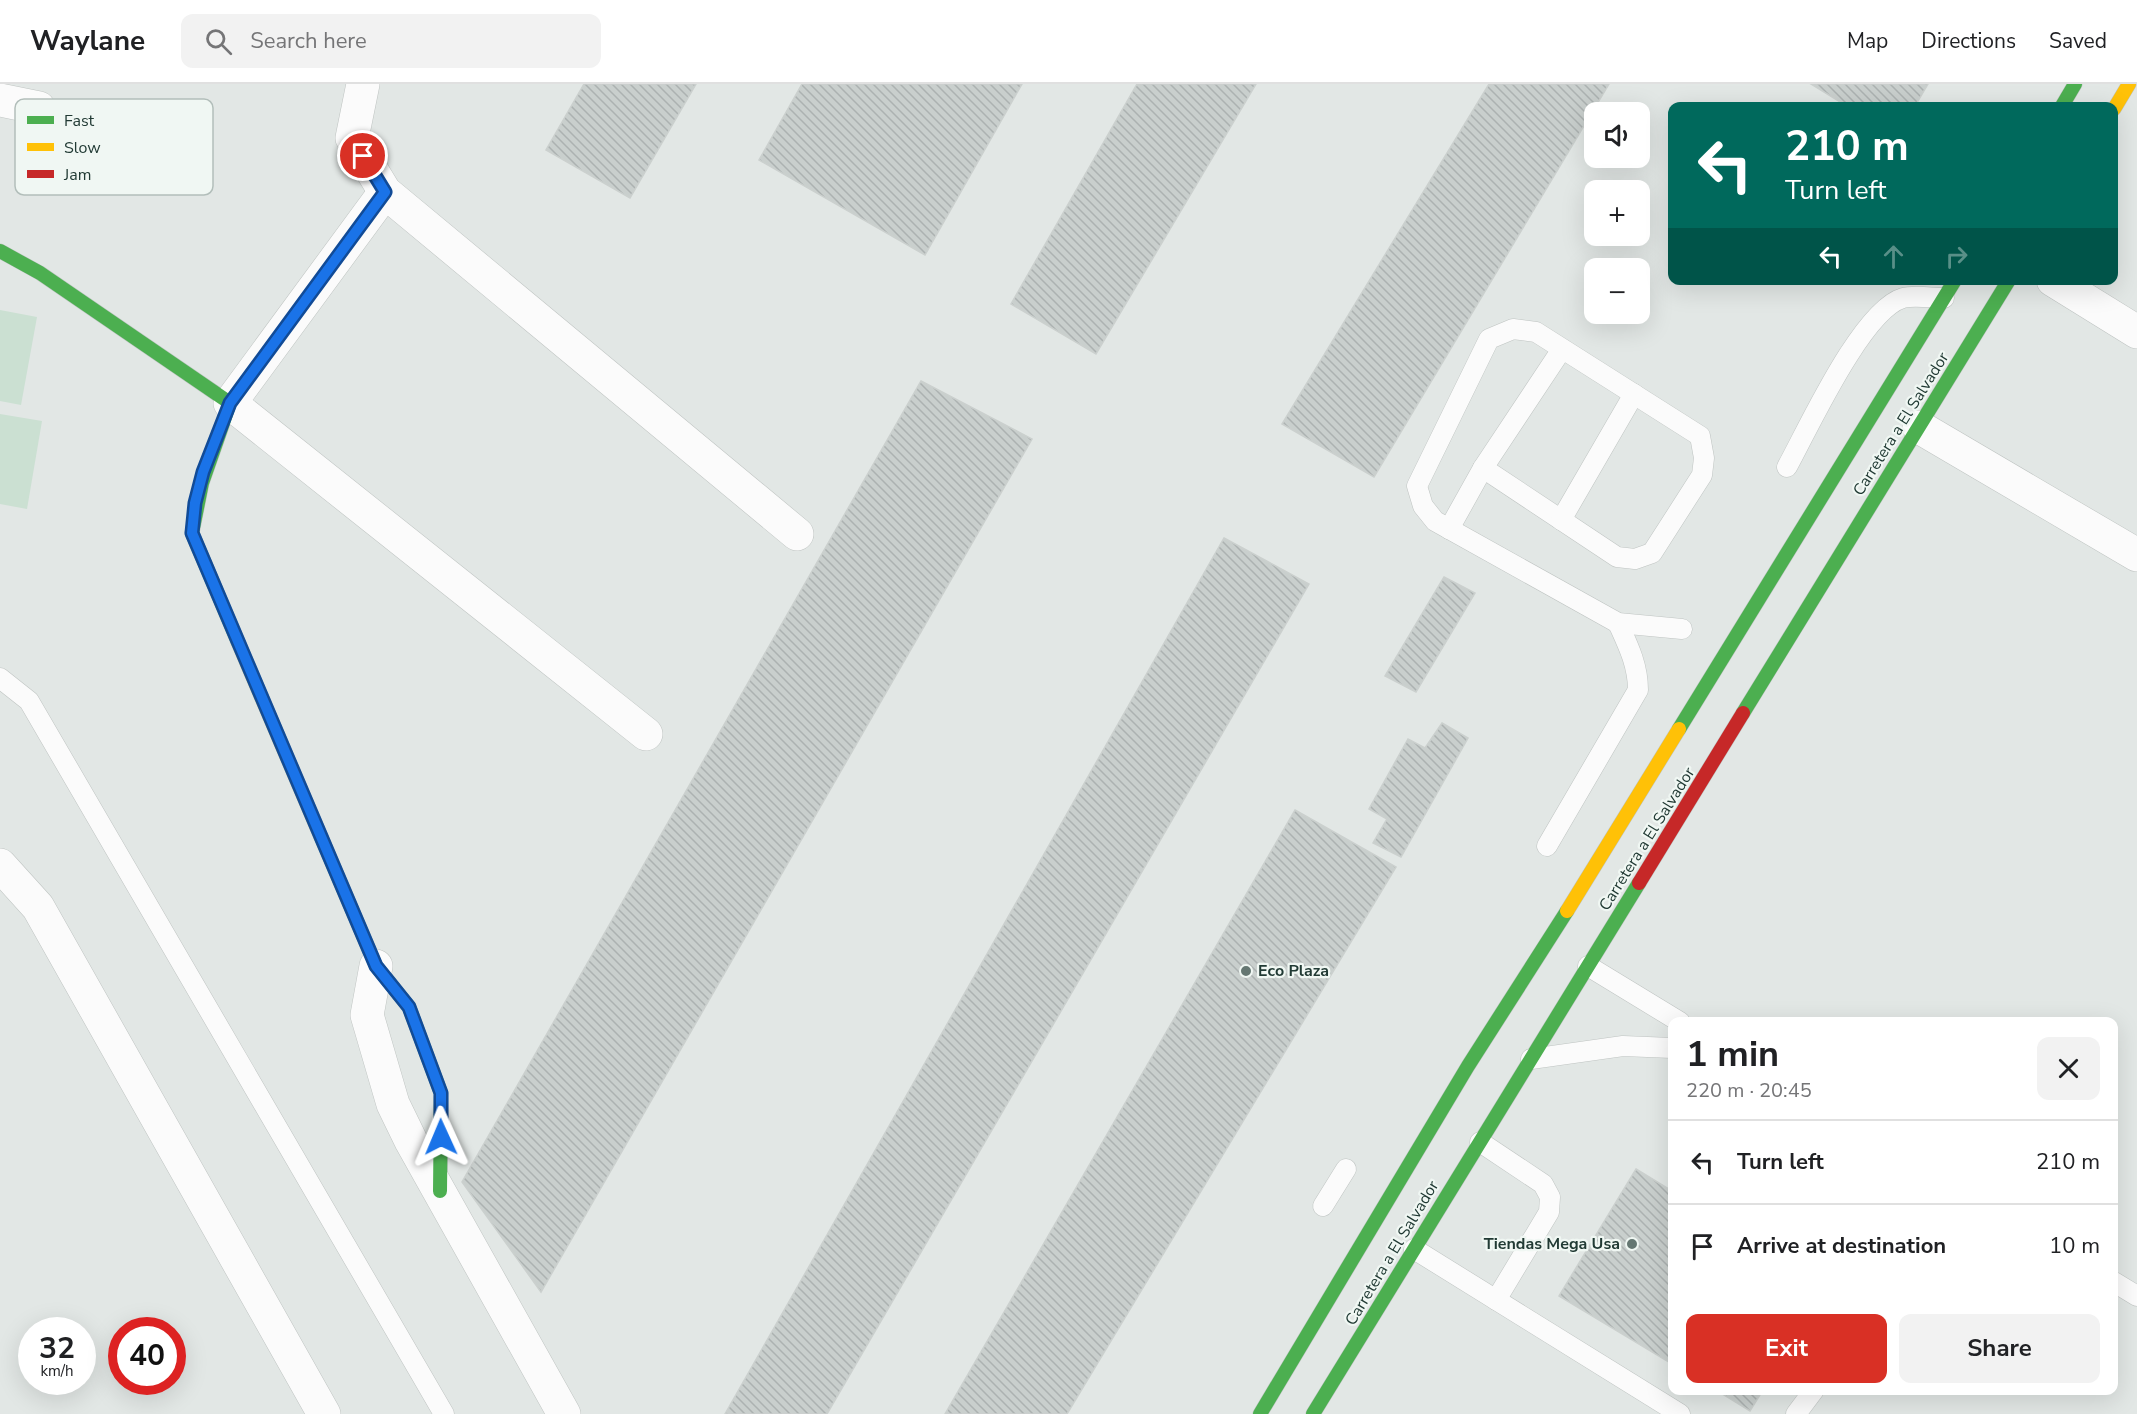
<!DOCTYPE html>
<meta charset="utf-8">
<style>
:root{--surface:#fff;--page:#f2f2f2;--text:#202124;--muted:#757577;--line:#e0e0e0;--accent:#d93025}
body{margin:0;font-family:"Nunito Sans",sans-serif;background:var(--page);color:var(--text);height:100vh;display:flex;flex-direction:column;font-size:22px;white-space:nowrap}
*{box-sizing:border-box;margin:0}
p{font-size:20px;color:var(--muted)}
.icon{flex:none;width:33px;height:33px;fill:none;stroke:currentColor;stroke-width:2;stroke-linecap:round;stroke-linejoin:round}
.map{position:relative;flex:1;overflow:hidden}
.side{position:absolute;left:1668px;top:933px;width:450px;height:378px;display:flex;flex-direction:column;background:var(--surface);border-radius:12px;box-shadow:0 6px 24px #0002}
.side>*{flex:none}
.guide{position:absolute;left:1668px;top:18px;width:450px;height:183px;border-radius:12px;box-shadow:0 6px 24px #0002;background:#00695c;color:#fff;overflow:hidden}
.buttons{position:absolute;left:1584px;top:18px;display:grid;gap:12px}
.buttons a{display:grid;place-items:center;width:66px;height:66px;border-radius:12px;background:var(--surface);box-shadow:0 6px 24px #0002;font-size:30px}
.speed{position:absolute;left:18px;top:1233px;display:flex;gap:12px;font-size:30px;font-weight:700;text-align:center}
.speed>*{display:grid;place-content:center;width:78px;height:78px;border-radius:50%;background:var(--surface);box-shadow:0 6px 24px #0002;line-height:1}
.speed small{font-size:15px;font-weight:400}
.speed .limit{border:9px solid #d22;background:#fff;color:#111}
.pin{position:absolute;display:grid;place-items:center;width:51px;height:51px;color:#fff;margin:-26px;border:3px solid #fff;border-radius:50%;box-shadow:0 2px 6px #0007}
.me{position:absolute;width:66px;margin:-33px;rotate:359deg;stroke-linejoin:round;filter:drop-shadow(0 0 4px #0008)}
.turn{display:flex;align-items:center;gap:21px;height:126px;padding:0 18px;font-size:27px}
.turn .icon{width:78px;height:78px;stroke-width:2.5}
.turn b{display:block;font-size:42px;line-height:51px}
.lanes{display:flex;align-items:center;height:57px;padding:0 18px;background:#0003;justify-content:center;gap:30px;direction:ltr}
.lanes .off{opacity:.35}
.round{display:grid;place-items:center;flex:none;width:63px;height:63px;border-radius:12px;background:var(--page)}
.headline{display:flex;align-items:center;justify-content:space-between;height:102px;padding:0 18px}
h1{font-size:36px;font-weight:700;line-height:45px}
.cta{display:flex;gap:12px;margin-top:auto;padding:12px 18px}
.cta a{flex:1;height:69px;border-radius:12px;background:var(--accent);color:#fff;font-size:24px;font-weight:700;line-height:69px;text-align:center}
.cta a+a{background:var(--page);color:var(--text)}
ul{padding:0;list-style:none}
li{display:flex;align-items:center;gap:18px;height:84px;padding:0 18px;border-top:2px solid var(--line)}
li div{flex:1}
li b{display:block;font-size:22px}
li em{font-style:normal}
header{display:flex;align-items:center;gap:36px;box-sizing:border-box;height:84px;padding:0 30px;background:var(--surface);border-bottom:2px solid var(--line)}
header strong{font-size:28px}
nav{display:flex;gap:33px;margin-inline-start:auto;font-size:21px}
.search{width:420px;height:54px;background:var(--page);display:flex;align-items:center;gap:15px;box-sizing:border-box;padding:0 21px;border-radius:12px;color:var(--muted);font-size:22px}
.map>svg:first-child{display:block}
</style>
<header>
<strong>Waylane</strong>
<div class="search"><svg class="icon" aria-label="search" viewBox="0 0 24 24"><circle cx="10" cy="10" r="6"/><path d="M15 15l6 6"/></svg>Search here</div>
<nav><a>Map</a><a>Directions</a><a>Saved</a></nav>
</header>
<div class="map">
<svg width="2137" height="1330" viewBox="0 0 2137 1330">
<defs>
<pattern id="building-back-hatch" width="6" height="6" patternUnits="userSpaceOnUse" patternTransform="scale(1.5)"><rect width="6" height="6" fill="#c9cfcd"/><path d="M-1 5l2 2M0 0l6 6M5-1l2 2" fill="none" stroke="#acb2b1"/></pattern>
</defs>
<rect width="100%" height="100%" fill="#e2e7e5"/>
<g fill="#cbe0d2">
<polygon points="0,226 37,233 21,321 0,317"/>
<polygon points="0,330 42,337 27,425 0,420"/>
</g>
<g fill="url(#building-back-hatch)" stroke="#cbd0ce" stroke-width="1.5">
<polygon points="584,0 696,0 630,114 546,66"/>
<polygon points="802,0 1022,0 925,171 759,76"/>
<polygon points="1137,0 1256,0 1096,270 1011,220"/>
<polygon points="1489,0 1609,0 1374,393 1282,340"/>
<polygon points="1811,0 1928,0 1915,22 1839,22 1842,19"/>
<polygon points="921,297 1032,355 541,1208 462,1098"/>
<polygon points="1224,454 1309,500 827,1330 725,1330"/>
<polygon points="1444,493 1475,509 1416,608 1385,592"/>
<polygon points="1442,639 1468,654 1401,773 1373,759 1387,735 1369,725 1408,655 1425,664"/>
<polygon points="1295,726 1396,783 1067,1330 945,1330"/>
<polygon points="1636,1085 1672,1107 1672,1280 1559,1212"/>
<polygon points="1716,1306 1763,1306 1750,1327"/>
</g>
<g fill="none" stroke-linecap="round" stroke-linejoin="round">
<defs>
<g id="lane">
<path d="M 1787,383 C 1808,345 1862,226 1903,214 C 1914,211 1932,214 1944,214"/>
<polyline points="1483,384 1617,473 1635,475 1652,469 1702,391 1704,374 1700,352 1536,248 1513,245 1489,255 1417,402 1423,422 1435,437 1618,539 1682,545"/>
<polyline points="1561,436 1634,310"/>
<polyline points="1449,445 1483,384 1562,265"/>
<polyline points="0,594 29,617 444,1330"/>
<path d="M 1547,762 L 1638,606 C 1638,581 1628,561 1618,539"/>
<polyline points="1588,882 1680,938"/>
<polyline points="1531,975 1623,962 1672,964"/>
<polyline points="1480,1058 1543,1100 1550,1113 1549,1128 1496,1216"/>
<polyline points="1323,1122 1346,1085"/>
<polyline points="1414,1165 1680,1330"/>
<polyline points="2114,1198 2137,1212"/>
<polyline points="1796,1330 1814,1306"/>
</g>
<g id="street">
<polyline points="363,0 352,54 385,108 797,450"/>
<polyline points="0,16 39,24"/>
<polyline points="385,108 230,319 646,650"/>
<polyline points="2053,196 2137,248"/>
<polyline points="1919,343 2137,471"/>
<polyline points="0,781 38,823 324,1330"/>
<polyline points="376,882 367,931 393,1020 411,1057 564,1330"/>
</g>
<g id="fast">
<polyline points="2062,22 2075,0"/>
<polyline points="0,167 40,189 230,319 202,399 192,449 238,558"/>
<polyline points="1743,629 2009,196"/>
<polyline points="1679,645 1955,196"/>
<polyline points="321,753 376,882 409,923 441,1009 440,1107"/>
<polyline points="1260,1330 1468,982 1567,827"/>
<polyline points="1313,1330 1639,799"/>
</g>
<g id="slow">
<polyline points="2114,25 2129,0"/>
<polyline points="238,558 321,753"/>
<polyline points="1567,827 1679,645"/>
</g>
<polyline id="jam" points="1639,799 1743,629"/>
</defs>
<use href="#lane" stroke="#bfc4c2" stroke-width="21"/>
<use href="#street" stroke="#bfc4c2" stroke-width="34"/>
<use href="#fast" stroke="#bec5c2" stroke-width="15"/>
<use href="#slow" stroke="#bec5c2" stroke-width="15"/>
<use href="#jam" stroke="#bec5c2" stroke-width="15"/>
<use href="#lane" stroke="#fbfbfb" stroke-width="20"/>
<use href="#street" stroke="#fbfbfb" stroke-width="33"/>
<use href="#fast" stroke="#4caf50" stroke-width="14"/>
<use href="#slow" stroke="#ffc107" stroke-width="14"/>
<use href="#jam" stroke="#c62828" stroke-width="14"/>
</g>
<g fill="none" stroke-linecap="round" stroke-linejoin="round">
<defs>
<polyline id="route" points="363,72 385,108 230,319 203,388 195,419 192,449 376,882 409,923 441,1009 441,1053"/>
</defs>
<use href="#route" stroke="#114b97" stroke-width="15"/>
<use href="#route" stroke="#1a73e8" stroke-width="10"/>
</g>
<g fill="#657772" stroke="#f0f7f3" stroke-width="2">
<circle cx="1246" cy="887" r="6"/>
<circle cx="1632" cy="1160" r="6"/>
</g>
<g text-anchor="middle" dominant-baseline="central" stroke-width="4.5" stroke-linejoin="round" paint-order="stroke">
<g font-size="16" fill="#213a34" stroke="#f0f7f3">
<text transform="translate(1901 340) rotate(-58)">Carretera a El Salvador</text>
<text transform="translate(1647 755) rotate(-58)">Carretera a El Salvador</text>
<text transform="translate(1392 1169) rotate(-59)">Carretera a El Salvador</text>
</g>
<g font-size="16" font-weight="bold" fill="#213a34" stroke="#f0f7f3" text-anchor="start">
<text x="1258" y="887">Eco Plaza</text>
<text x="1620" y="1160" text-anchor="end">Tiendas Mega Usa</text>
</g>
</g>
<rect x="15" y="15" width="198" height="96" rx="9" fill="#f0f7f3" stroke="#b2beba" stroke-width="1.5"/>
<rect x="27" y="32" width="27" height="8" fill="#4caf50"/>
<rect x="27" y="59" width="27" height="8" fill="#ffc107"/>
<rect x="27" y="86" width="27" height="8" fill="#c62828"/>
<g font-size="16" fill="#213a34">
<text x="64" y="42">Fast</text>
<text x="64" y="69">Slow</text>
<text x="64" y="96">Jam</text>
</g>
</svg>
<div class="buttons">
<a><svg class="icon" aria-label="sound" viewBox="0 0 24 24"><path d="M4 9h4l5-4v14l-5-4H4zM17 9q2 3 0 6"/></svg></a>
<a>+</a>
<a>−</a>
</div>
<div class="speed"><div>32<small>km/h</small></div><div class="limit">40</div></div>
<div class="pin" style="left:363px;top:72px;background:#d93025"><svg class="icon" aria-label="arrive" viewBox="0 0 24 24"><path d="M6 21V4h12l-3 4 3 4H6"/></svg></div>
<svg class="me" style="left:441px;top:1053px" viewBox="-20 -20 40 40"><path d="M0-17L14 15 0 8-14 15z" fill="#1a73e8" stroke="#fff" stroke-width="4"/></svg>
<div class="guide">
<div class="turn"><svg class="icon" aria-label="left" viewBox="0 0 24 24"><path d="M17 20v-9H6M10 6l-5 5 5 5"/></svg><div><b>210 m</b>Turn left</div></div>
<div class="lanes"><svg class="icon" aria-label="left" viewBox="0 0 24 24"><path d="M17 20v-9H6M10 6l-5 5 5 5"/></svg><svg class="icon off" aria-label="ahead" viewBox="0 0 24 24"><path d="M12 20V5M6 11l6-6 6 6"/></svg><svg class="icon off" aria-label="right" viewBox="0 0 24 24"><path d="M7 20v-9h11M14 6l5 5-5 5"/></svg></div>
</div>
<section class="side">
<div class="headline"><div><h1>1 min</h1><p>220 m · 20:45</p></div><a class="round"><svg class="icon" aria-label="close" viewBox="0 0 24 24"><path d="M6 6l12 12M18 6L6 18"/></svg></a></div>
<ul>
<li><svg class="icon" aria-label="left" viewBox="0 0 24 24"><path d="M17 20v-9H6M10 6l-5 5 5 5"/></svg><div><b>Turn left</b></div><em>210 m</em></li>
<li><svg class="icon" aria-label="arrive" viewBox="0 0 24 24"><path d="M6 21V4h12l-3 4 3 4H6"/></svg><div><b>Arrive at destination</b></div><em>10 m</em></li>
</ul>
<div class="cta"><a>Exit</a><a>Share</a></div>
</section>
</div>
